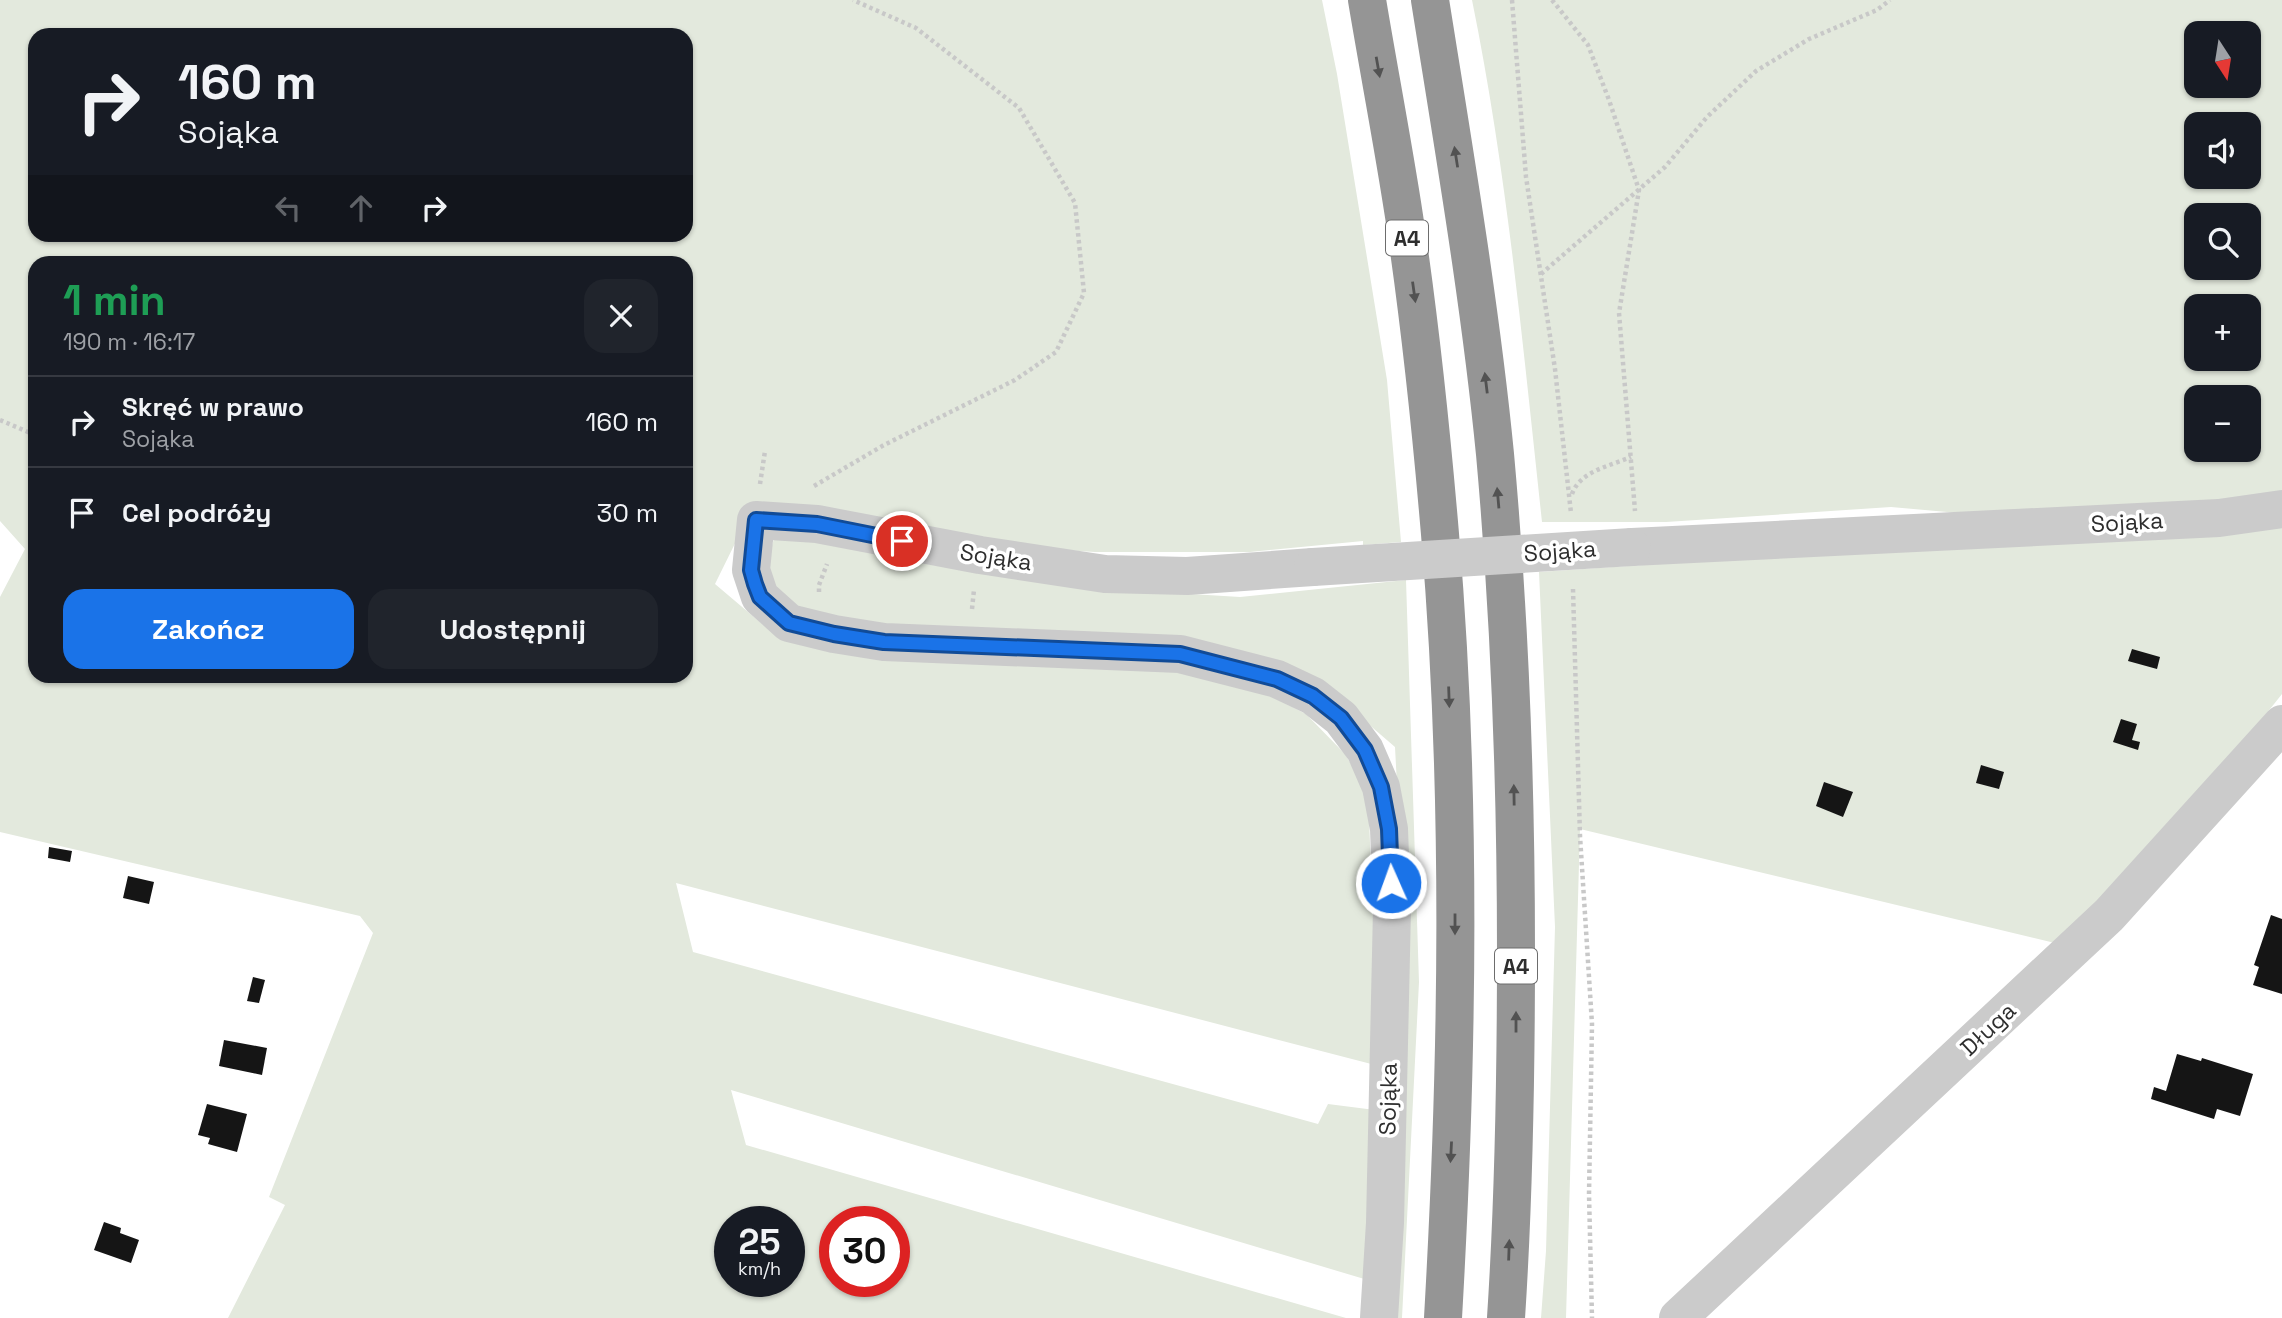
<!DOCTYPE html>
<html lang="pl">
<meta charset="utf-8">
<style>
:root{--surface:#171b24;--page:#20242c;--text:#f1f3f6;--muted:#9ea1a6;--line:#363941;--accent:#1a73e8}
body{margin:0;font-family:"Space Grotesk",sans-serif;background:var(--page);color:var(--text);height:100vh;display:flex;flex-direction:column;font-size:26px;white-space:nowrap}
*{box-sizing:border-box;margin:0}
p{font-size:23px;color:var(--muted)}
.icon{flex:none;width:38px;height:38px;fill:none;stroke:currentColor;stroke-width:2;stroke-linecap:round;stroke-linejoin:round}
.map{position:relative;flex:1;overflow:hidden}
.panel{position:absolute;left:28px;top:256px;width:665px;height:427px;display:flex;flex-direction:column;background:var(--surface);border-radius:21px;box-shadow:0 2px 5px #0004}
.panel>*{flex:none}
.guide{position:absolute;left:28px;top:28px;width:665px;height:214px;border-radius:21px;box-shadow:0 2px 5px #0004;background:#171b24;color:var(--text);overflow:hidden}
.needle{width:46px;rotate:168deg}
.buttons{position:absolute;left:2184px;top:21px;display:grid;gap:14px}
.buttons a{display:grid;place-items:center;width:77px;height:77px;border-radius:14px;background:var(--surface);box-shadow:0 2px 5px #0004;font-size:35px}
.speed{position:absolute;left:714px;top:1206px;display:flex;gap:14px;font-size:35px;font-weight:700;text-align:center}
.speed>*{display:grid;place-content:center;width:91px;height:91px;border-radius:50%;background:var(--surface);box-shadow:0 2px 5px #0004;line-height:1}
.speed small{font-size:18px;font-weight:400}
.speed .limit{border:10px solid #d22;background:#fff;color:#111}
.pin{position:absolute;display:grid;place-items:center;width:60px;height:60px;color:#fff;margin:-30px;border:4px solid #fff;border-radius:50%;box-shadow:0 2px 7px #0007}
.me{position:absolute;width:77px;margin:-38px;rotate:358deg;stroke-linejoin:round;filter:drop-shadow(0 0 5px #0008)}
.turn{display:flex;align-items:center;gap:24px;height:147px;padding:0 35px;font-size:32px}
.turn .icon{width:91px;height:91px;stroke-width:2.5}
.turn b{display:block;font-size:49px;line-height:60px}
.lanes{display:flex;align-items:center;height:66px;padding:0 35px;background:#0003;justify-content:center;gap:35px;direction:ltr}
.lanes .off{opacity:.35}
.round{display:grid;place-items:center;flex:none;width:74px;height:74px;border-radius:21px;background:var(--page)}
.overview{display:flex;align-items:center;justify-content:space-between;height:119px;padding:0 35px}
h1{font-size:42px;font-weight:700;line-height:52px;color:#1e9e55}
.action{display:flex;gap:14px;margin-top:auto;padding:14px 35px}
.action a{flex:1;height:80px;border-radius:21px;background:var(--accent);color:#fff;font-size:28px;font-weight:700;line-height:80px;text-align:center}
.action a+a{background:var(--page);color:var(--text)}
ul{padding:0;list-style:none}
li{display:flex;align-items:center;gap:21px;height:91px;padding:0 35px;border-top:2px solid var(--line)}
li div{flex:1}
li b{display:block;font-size:26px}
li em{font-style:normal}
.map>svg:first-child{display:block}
</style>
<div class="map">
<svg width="2282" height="1318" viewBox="0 0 2282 1318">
<rect width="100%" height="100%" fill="#fff"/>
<g fill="#e3e9dd" fill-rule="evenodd">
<path d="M 0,0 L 1322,0 L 1337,74 L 1387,380 L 1401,542 L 1363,545 L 1363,541 L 1250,552 L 1095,552 L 1031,548 L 751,511 L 715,584 L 773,633 L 1178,672 L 1255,688 L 1306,714 L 1345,754 L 1368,793 L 1379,1066 L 676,883 L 693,952 L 1318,1124 L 1328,1104 L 1375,1110 L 1371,1281 L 731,1090 L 746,1145 L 1346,1318 L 228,1318 L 285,1205 L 269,1197 L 373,933 L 360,916 L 0,832 L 0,597 L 25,549 L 0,521 ZM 35,35 L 686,35 L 686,234 L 35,234 ZM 35,262 L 686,262 L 686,676 L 35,676 ZM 730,1222 L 789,1222 L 789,1281 L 730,1281 ZM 835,1222 L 894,1222 L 894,1281 L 835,1281 Z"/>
<path d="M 1472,0 L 2282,0 L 2282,494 L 2232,505 L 1981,515 L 1891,507 L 1666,522 L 1542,522 C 1523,347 1507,172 1472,0 ZM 2196,33 L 2249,33 L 2249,86 L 2196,86 ZM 2196,124 L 2249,124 L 2249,177 L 2196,177 ZM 2196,215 L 2249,215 L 2249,268 L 2196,268 ZM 2196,306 L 2249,306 L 2249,359 L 2196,359 ZM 2196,397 L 2249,397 L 2249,450 L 2196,450 Z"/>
<polygon points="2282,522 2282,694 2196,802 2059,944 1580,829 1566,1318 1541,1318 1546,1251 1555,927 1539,572"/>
<polygon points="776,533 1126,590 1240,597 1406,580 1419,982 1402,1318 1391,1318 1407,975 1395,747 1345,704 1283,668 884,626 792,607 769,587 767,560"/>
</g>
<g fill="#151515">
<polygon points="2132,649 2160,657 2157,669 2128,661"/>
<polygon points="2121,719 2137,724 2132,740 2140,742 2138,750 2113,742"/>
<polygon points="1981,765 2004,772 1999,789 1976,783"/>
<polygon points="1824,782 1853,792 1843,817 1816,806"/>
<polygon points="49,847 72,851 70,862 48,858"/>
<polygon points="128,876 154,882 149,904 123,898"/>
<polygon points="2271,915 2282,919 2282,994 2253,985 2259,967 2254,965"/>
<polygon points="253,977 265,980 259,1003 247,1001"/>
<polygon points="224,1040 267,1048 262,1075 219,1066"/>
<polygon points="2177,1054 2201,1061 2202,1058 2253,1074 2240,1116 2217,1109 2214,1119 2151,1099 2154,1087 2166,1091"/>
<polygon points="207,1104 247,1114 237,1152 208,1144 210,1138 198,1135"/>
<polygon points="104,1222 121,1228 120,1233 139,1240 131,1263 94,1250"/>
</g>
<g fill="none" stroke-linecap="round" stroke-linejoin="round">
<g stroke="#c8c8c8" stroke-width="4.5" stroke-dasharray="3.5 3.5" stroke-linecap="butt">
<polyline points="1512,0 1526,177 1555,369 1571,513"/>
<polyline points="1552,0 1588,45 1609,100 1639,190 1619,313 1635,511"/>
<polyline points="1541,274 1665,167 1707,117 1756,71 1809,39 1877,10 1890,0"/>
<polyline points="0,420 35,435"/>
<polyline points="760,484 765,451"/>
<polyline points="814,486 884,445 1015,380 1056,352 1084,293 1075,203 1019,108 916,28 853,0"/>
<path d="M 1572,494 C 1580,471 1610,466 1631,457"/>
<polyline points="1573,589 1580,836 1592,1024 1589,1194 1592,1318"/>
<polyline points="819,592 819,585 827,564"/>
<polyline points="972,609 974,590"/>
</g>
<g stroke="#cbcbcb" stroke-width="38">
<polyline points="1632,547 2219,518 2282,509"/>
<polyline points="1313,567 1187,576 1105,574 980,555 817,524 756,520 751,570 760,597 789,623 834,634 884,642 1180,654 1277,679 1313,696 1341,718 1365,750 1381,787 1389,829 1392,909 1385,1223 1379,1318"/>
<polyline points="1678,1318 2109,915 2282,724"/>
</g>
<g stroke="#959595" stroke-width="38">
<path d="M 1367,0 C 1379,72 1393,144 1404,216 C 1420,322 1431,428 1440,534 C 1462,794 1458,1057 1443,1318"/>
<path d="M 1430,0 C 1454,151 1480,302 1495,454 C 1510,620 1516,786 1516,952 C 1516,1074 1514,1196 1506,1318"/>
</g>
<polyline stroke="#cbcbcb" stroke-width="38" points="1313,567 1632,547"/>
</g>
<defs><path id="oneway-solid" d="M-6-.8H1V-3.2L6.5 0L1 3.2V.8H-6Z" transform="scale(1.75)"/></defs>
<g fill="#525252">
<use href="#oneway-solid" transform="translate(1378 67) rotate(80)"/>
<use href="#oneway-solid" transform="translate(1456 157) rotate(-99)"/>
<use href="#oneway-solid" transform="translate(1414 292) rotate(82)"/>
<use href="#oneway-solid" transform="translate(1486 383) rotate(-97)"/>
<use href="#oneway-solid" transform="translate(1498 498) rotate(-95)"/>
<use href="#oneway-solid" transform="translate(1449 697) rotate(88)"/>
<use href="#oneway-solid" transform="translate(1514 795) rotate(-91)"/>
<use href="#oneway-solid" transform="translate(1455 924) rotate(90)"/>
<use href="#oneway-solid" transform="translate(1516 1022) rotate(-90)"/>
<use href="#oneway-solid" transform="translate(1451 1152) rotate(93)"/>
<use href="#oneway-solid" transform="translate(1509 1250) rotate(-88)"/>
</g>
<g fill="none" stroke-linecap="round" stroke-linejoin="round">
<defs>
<polyline id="route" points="902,541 817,524 756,520 751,570 755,584 760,597 789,623 834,634 884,642 1180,654 1277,679 1313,696 1341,718 1365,750 1381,787 1389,829 1391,883"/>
</defs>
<use href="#route" stroke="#114b97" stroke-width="18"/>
<use href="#route" stroke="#1a73e8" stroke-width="12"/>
</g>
<g text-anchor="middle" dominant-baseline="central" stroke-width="7" stroke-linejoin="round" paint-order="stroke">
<g fill="#fff" stroke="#6d6d6d" stroke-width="2">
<rect x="1386" y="220.5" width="42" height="35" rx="5"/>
<rect x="1495" y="948.5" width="42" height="35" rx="5"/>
</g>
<g font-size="21" font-weight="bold" fill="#2e2e2e">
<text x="1407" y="238">A4</text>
<text x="1516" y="966">A4</text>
</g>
<g font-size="23" fill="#2e2e2e" stroke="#fff">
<text transform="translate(2127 522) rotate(-3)">Sojąka</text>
<text transform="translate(1560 551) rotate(-4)">Sojąka</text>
<text transform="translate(996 557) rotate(9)">Sojąka</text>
<text transform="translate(1988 1029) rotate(-43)">Długa</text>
<text transform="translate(1388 1099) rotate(-89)">Sojąka</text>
</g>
</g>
</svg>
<div class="buttons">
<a><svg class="needle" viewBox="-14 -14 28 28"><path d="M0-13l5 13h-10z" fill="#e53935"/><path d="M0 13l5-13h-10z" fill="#9ea1a6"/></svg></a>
<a><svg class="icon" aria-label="sound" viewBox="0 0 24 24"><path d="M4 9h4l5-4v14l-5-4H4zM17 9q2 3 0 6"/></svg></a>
<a><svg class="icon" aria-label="search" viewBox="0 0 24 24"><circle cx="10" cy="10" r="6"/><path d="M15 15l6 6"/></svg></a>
<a>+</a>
<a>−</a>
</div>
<div class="speed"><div>25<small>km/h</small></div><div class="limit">30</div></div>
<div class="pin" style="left:902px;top:541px;background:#d93025"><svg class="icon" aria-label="arrive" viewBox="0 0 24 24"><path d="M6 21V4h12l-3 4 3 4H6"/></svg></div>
<svg class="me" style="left:1391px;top:883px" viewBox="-20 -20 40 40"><circle r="17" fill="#1a73e8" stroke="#fff" stroke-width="3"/><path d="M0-11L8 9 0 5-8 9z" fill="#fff"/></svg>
<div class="guide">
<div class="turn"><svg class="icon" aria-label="right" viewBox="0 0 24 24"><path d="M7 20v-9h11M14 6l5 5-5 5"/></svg><div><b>160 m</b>Sojąka</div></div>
<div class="lanes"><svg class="icon off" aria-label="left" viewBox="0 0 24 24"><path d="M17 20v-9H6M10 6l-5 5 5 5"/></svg><svg class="icon off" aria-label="ahead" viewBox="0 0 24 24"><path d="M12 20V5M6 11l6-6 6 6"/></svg><svg class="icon" aria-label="right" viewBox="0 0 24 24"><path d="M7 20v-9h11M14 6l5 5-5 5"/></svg></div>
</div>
<section class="panel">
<div class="overview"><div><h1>1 min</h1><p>190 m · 16:17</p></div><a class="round"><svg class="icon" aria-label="close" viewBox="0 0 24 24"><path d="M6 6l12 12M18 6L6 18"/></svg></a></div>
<ul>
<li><svg class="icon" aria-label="right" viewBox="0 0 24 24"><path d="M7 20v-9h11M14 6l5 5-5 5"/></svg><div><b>Skręć w prawo</b><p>Sojąka</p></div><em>160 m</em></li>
<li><svg class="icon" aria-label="arrive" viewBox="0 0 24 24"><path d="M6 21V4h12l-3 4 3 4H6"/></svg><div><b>Cel podróży</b></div><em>30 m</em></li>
</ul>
<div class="action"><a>Zakończ</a><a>Udostępnij</a></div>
</section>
</div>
